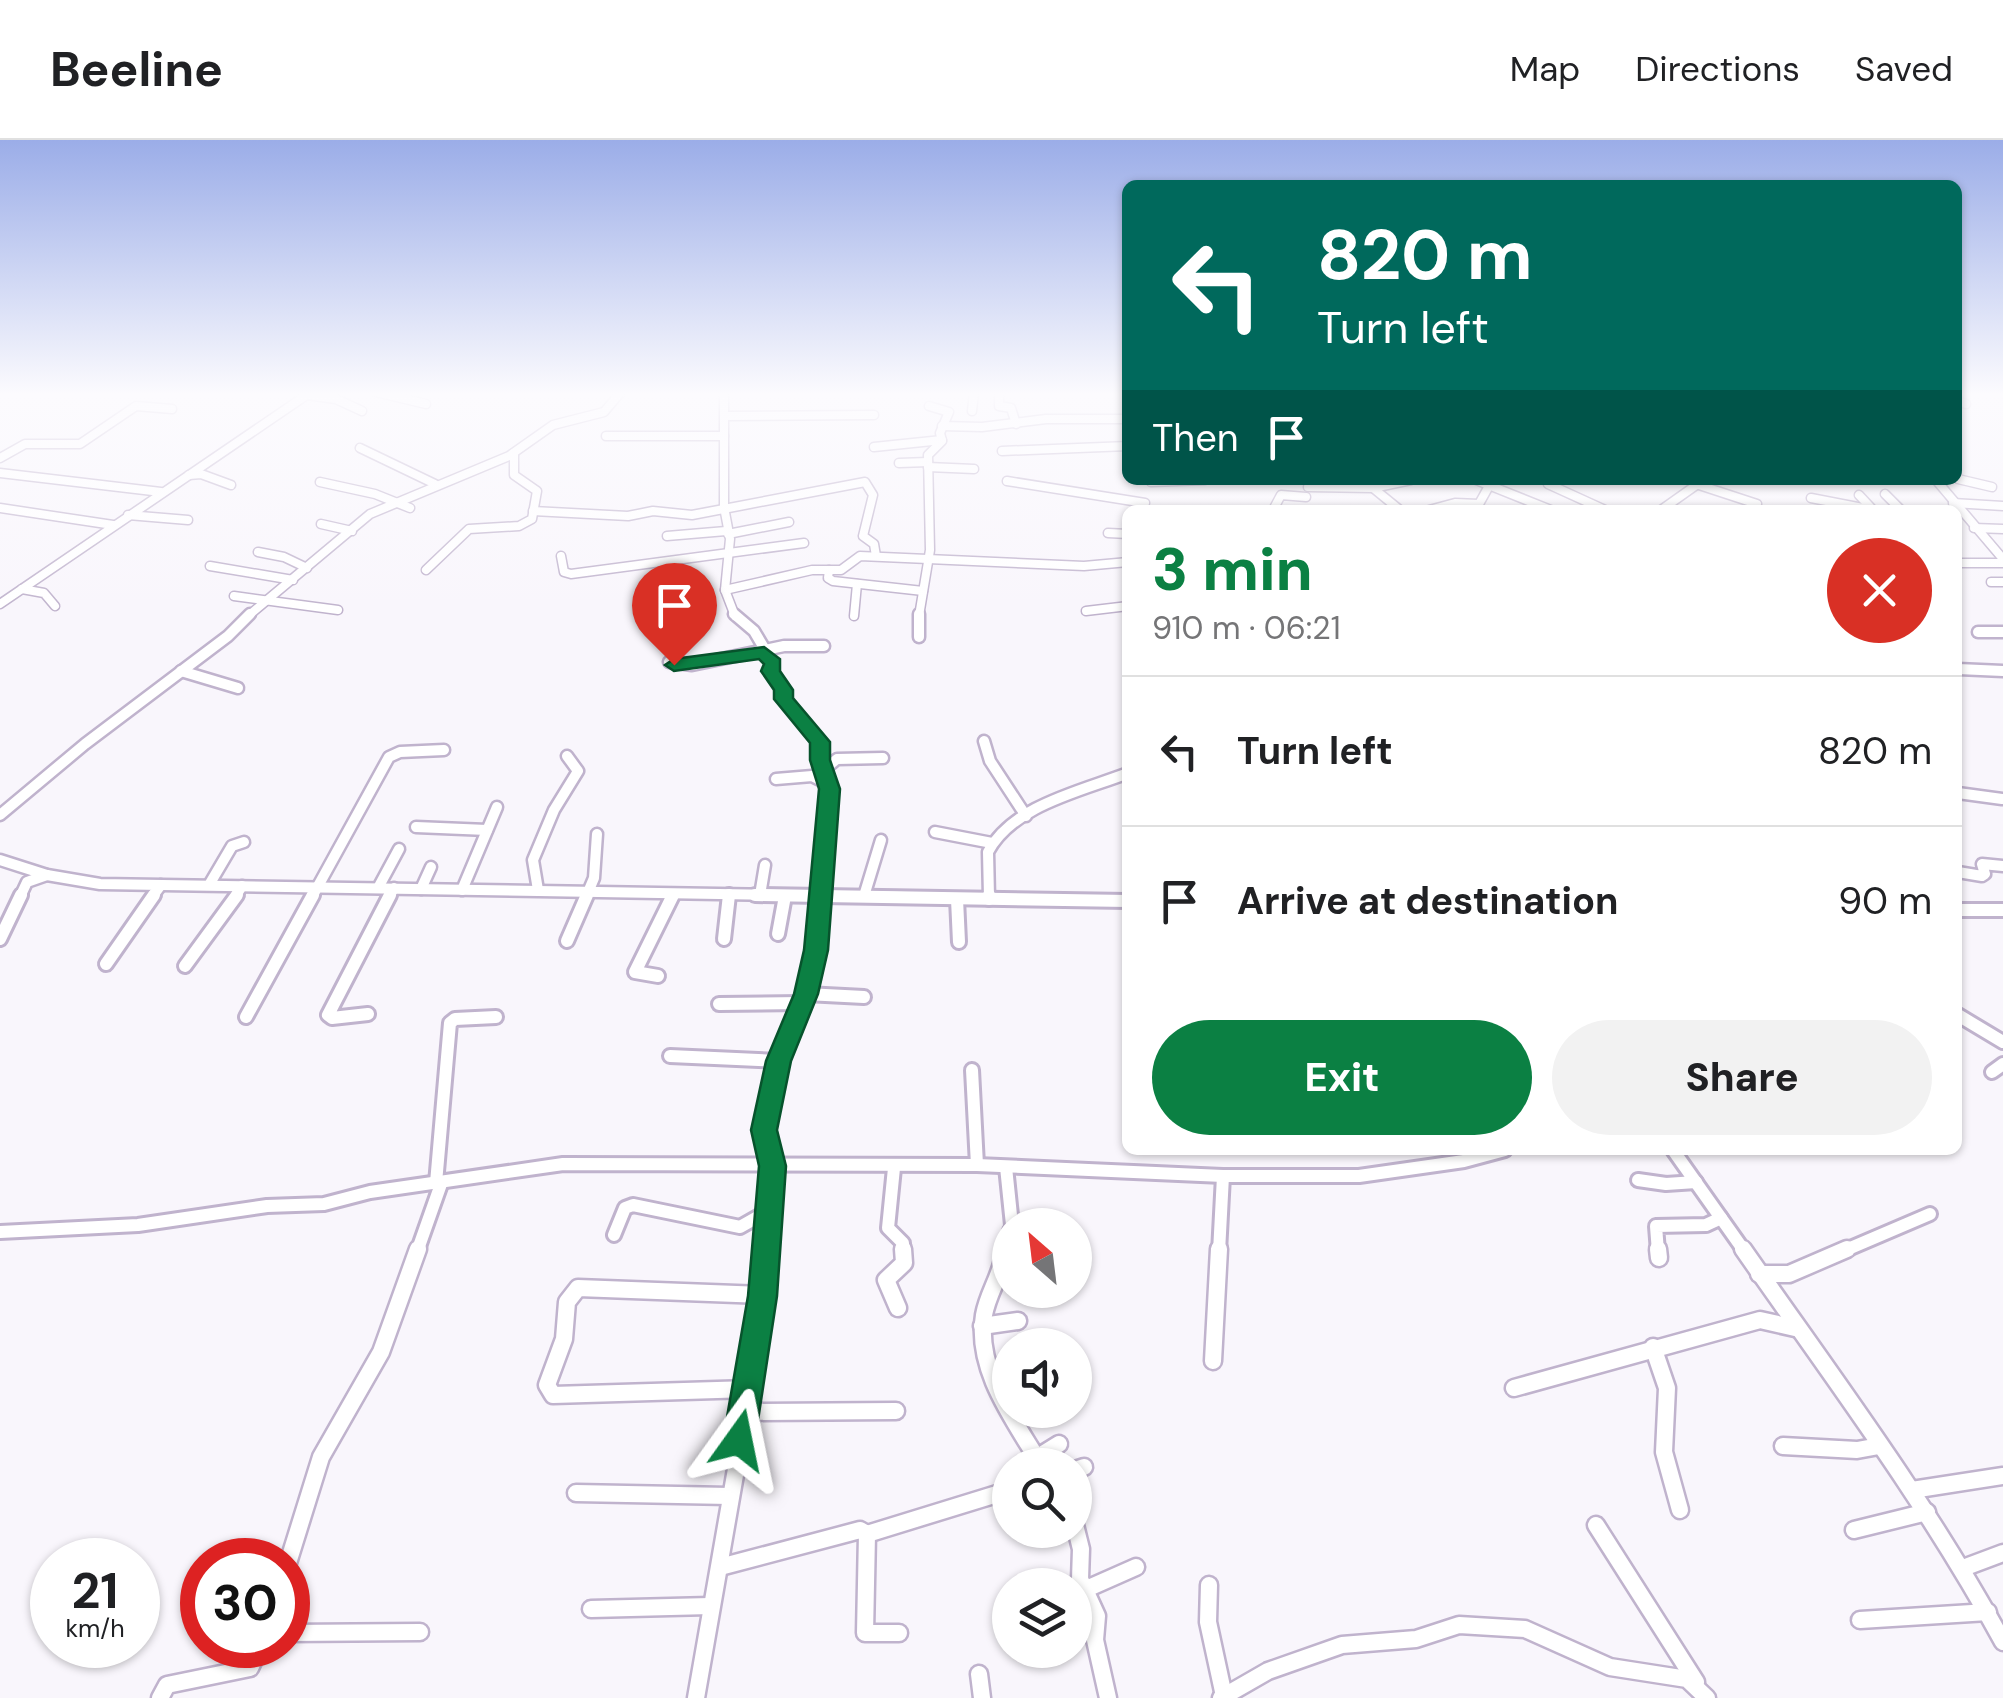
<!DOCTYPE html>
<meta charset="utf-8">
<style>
:root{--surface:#fff;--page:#f2f2f2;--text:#202124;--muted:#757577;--line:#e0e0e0;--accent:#0b8043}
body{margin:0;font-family:"DM Sans",sans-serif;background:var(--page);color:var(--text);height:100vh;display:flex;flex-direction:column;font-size:38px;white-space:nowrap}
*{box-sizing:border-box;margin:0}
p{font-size:32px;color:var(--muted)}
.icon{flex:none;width:55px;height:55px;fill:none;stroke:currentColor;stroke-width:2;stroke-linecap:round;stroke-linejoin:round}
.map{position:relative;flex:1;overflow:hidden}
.drawer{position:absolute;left:1122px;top:365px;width:840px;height:650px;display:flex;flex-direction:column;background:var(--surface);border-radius:15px;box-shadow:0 2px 8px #0004}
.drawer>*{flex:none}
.hud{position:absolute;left:1122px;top:40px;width:840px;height:305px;border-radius:15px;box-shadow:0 2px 8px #0004;background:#00695c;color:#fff;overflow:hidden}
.needle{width:65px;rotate:332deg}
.buttons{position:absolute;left:992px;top:1068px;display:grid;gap:20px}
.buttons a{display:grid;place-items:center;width:100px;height:100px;border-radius:50%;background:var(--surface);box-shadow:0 2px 8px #0004;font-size:50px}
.speed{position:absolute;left:30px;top:1398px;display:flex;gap:20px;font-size:50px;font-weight:700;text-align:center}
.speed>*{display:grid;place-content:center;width:130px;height:130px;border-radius:50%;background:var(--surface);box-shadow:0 2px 8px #0004;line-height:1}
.speed small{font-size:25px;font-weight:400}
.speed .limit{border:15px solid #d22;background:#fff;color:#111}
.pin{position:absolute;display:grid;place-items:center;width:85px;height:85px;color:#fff;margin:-102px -42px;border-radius:50% 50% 50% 0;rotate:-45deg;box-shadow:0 0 10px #0007}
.pin .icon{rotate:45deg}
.me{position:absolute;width:110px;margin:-55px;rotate:12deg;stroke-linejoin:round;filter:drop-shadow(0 0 8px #0008)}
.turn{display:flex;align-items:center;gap:35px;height:210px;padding:0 30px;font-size:45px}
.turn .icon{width:130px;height:130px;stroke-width:2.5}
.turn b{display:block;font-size:70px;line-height:85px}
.then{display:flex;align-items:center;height:95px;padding:0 30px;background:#0003;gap:20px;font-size:38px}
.round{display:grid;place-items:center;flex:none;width:105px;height:105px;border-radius:52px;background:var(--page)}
.head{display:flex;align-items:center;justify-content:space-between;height:170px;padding:0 30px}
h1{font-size:60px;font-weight:800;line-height:75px;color:var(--accent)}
.action{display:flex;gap:20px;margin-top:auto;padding:20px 30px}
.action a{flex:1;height:115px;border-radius:60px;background:var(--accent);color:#fff;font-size:40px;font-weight:800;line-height:115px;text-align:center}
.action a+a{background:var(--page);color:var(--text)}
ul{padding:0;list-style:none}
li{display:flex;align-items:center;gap:30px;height:150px;padding:0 30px;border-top:2px solid var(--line)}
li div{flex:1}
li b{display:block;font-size:38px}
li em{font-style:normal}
header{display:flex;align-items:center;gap:60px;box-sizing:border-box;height:140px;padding:0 50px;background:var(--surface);border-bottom:2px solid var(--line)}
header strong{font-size:48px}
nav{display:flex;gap:55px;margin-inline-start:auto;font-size:35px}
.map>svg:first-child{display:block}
</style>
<header>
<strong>Beeline</strong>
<nav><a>Map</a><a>Directions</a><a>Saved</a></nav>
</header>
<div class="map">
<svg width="2003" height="1558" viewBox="0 0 2003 1558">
<rect width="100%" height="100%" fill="#f9f6fc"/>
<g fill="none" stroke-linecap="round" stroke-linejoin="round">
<defs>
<g id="minor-far3">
<polyline points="376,252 426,264"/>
<polyline points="724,252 724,367 730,399 725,450 735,476"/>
<polyline points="999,252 999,266 1011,268 1016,284"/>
<polyline points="307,255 336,259 362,271"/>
<polyline points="1958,261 1966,264"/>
<polyline points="972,271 974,252"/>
<polyline points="726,276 874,275"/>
<polyline points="942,286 982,287 1046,279 1128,279"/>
<polyline points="606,296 724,296"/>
<polyline points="874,307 942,300"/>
<polyline points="360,308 435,344"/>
<polyline points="1002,311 1128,306"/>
<polyline points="0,318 25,304 80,304 136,266 172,269"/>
<polyline points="899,323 928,322"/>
<polyline points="928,327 974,329"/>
<polyline points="0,333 161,352"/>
<polyline points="189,335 201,334 231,345"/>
<polyline points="1958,339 1992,347"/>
<polyline points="1476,340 1551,370"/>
<polyline points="1936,340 2003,419"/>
<polyline points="1007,341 1145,363"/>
<polyline points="320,342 375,354 410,368"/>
<polyline points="1151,342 1205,340"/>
<polyline points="1548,344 1605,370"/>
<polyline points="1699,345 1757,364"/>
<polyline points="1308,347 1373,348 1411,340"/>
<polyline points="1373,348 1400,370"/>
<polyline points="1885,354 1901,370"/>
<polyline points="1859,355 1873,370"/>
<polyline points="1811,358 1873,370"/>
<polyline points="1953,363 2003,366"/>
<polyline points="0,368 113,385"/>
<polyline points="1273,370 1281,355 1306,357"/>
<polyline points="1429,370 1455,363 1479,364 1489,346"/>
<polyline points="1661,370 1702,341"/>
<polyline points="533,371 628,376 653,371 692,375 865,342 873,355 863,396 874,404 876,416"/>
<polyline points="128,375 188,380"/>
<polyline points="321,384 352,391"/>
<polyline points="1974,388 2003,389"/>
<polyline points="1108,393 1128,394"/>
<polyline points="728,394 789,382"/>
<polyline points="667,396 726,391"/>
<polyline points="258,412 284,417 307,428"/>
<polyline points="561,416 564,432 571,434 804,403"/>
<polyline points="1958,423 2003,423"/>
<polyline points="210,426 293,440"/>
<polyline points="426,430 469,389 519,386 532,379 537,351 514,335 514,313"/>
<polyline points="829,430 828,438 833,441 923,451"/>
<polyline points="1991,442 2003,442"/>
<polyline points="22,449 44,453 55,466"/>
<polyline points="725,450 812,430 841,430 860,416 1084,426 1128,422"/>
<polyline points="234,456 338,470"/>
<polyline points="0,464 311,252"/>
<polyline points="1086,471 1128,466"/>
<polyline points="248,476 370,374 509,316 553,285 604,272 621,252"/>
<polyline points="854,476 857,444"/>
<polyline points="919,476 930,410 928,315 942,301 940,293 949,272 929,266"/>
</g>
<g id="minor-far2">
<path d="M 734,474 L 754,491 L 773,523 L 771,531 L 784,550 L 783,559 L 820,602 C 820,619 827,631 830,648 C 835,683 818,721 823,757"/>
<polyline points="919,474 919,497"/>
<polyline points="1978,492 2003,492"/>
<polyline points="669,522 692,525 784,506 824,506"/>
<polyline points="1958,529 2003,531"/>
<polyline points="181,531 238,548"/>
<polyline points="984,601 990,621 1026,676"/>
<polyline points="825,629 837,619 883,618"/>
<polyline points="776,639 812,636 828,644"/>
<polyline points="1958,653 2002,659"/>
<polyline points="0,675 85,604 228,496 250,474"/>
<polyline points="416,687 487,690"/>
<polyline points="935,692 992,703"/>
<polyline points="0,720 47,735 100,744 906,757"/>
<polyline points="1958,732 1982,736 1985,734 1982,724 2003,726"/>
<polyline points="209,745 232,706 244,702"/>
<polyline points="378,748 399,709"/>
<polyline points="421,749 431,727"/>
<polyline points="462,750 497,667"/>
<polyline points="538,750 533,720 554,670 578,631 567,616"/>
<polyline points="760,755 765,725"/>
<polyline points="864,756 881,700"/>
<polyline points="20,757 27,742 47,735"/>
<polyline points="152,757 161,745"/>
<polyline points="235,757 242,746"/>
<polyline points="312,757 389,617 400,612 444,610"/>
<polyline points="389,757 394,748"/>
<polyline points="586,757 594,738 597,694"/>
<path d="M 989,757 L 988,712 C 1013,665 1082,651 1128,633"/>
</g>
<g id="minor-far1">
<polyline points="755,755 1128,761"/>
<polyline points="989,755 989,759"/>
<polyline points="957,759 959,802"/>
<polyline points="1958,770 2003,770"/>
<polyline points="778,794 785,756"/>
<polyline points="0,799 21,755"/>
<polyline points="724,799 729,755"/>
<polyline points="567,801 587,755"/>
<polyline points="106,824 154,755"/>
<polyline points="185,826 237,755"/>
<polyline points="658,836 635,832 673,755"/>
<polyline points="806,854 864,857"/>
<polyline points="719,864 802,863"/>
<polyline points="368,874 332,878 328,875 390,755"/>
<polyline points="1958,875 2003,902"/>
<polyline points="246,877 313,755"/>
<polyline points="670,916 778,921"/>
<polyline points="972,930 977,1025"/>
<polyline points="1992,932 2003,924"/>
<polyline points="1673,1010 1745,1112"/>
<polyline points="1006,1027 1012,1085"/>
<polyline points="894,1028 888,1088 903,1103 903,1112"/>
<polyline points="1638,1040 1666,1044 1696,1042"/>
<polyline points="436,1043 450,883 455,879 496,877"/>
<polyline points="0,1092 138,1085 267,1066 324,1064 370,1052 563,1024 977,1025 1223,1036 1359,1036 1464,1021 1505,1010"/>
<polyline points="614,1095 625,1068 633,1065 740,1087 768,1071"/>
<polyline points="417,1112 441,1044"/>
<polyline points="766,1112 773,1026 764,991 778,921 806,854 823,755"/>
<polyline points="1005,1112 1010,1091"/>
<polyline points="1219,1112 1223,1036"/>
<polyline points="1658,1112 1656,1086 1706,1085 1721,1078"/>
<polyline points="1841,1112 1930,1074"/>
</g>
<g id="minor">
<path d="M 1005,1109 C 1003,1133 988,1152 984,1175 C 975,1230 1015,1281 1041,1325"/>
<polyline points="1658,1109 1659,1118"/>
<path d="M 1743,1109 C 1833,1238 1928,1364 2003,1502"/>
<polyline points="1759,1134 1789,1134 1847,1109"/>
<polyline points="898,1168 886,1140 904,1123 903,1109"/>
<polyline points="982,1186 1018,1181"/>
<polyline points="1653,1207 1667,1248 1664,1312 1680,1370"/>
<polyline points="1213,1221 1219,1109"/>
<polyline points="1514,1248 1760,1180 1795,1188"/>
<polyline points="750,1249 553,1255 547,1245 564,1199 567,1162 578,1148 763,1155"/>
<polyline points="744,1272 896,1271"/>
<polyline points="1783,1306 1857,1310 1879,1306"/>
<polyline points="1038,1317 1059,1304"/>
<polyline points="1075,1330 1084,1327"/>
<polyline points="1912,1350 2003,1336"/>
<polyline points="576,1353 729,1356"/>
<polyline points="1075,1385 1081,1409 1080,1439 1097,1476 1095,1500 1108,1558"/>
<polyline points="1596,1385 1696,1542"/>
<polyline points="1854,1390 1927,1372"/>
<polyline points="867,1394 865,1493 899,1493"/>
<polyline points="288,1423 321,1317 381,1212 418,1109"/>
<polyline points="720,1427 860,1390 867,1394 1010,1350"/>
<polyline points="1963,1428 2003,1413"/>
<polyline points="1209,1445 1208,1482 1224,1556"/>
<polyline points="1084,1450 1136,1427"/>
<polyline points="591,1469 710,1466"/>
<polyline points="1860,1480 1988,1472"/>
<polyline points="288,1493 420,1492"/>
<polyline points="979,1534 982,1558"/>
<polyline points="160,1558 167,1545 250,1528 261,1505"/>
<polyline points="696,1558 750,1249 767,1109"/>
<polyline points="1221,1558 1268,1531 1342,1505 1416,1499 1459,1485 1525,1489 1610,1527 1687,1539 1707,1558"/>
</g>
</defs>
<use href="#minor-far3" stroke="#c0b3cd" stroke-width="11"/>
<use href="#minor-far2" stroke="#c0b3cd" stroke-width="15"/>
<use href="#minor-far1" stroke="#c0b3cd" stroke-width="18"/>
<use href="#minor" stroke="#c0b3cd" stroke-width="21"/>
<use href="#minor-far3" stroke="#fff" stroke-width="8"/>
<use href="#minor-far2" stroke="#fff" stroke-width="10"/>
<use href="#minor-far1" stroke="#fff" stroke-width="12"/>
<use href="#minor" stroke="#fff" stroke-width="16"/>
</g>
<linearGradient id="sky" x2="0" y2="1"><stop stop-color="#9bade8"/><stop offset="0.54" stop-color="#fcfbfe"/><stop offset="1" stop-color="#fcfbfe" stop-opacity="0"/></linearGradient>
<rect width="2003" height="471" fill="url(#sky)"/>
<polygon fill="#0b8043" stroke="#07532c" stroke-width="2.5" points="764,507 780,519 780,531 793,550 793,558 830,602 830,620 840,649 828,810 818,854 791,921 777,990 786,1026 777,1156 755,1300 750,1311 739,1316 728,1311 723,1300 748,1156 759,1026 751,990 766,921 794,854 804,810 819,649 810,620 810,603 774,559 774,550 761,531 764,524 759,519 674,531 665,525 674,519"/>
</svg>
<div class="buttons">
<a><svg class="needle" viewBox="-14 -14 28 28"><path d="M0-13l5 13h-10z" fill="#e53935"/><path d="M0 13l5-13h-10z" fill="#757577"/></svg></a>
<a><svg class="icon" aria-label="sound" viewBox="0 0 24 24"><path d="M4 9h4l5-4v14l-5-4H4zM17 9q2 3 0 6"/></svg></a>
<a><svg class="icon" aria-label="search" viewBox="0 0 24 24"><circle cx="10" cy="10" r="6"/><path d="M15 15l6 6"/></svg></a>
<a><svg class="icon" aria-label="layers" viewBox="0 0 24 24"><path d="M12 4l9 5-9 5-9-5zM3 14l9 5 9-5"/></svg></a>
</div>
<div class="speed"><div>21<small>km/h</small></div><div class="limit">30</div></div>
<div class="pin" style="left:674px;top:525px;background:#d93025"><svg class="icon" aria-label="arrive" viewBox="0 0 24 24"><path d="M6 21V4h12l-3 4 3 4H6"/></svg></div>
<svg class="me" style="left:739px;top:1300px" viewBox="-20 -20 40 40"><path d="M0-17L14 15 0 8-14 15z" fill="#0b8043" stroke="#fff" stroke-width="4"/></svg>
<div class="hud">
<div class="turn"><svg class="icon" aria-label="left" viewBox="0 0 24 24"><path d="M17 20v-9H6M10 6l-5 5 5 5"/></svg><div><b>820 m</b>Turn left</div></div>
<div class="then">Then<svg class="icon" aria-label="arrive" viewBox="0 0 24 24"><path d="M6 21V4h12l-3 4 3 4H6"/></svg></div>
</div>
<section class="drawer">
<div class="head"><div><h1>3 min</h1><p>910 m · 06:21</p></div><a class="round" style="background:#d93025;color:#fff"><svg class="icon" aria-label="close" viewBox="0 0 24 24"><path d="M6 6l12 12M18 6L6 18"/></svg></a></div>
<ul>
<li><svg class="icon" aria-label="left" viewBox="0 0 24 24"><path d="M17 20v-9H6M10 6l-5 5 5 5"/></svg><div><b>Turn left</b></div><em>820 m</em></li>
<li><svg class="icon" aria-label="arrive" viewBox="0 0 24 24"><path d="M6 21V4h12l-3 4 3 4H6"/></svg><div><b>Arrive at destination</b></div><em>90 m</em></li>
</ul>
<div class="action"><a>Exit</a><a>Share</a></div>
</section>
</div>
